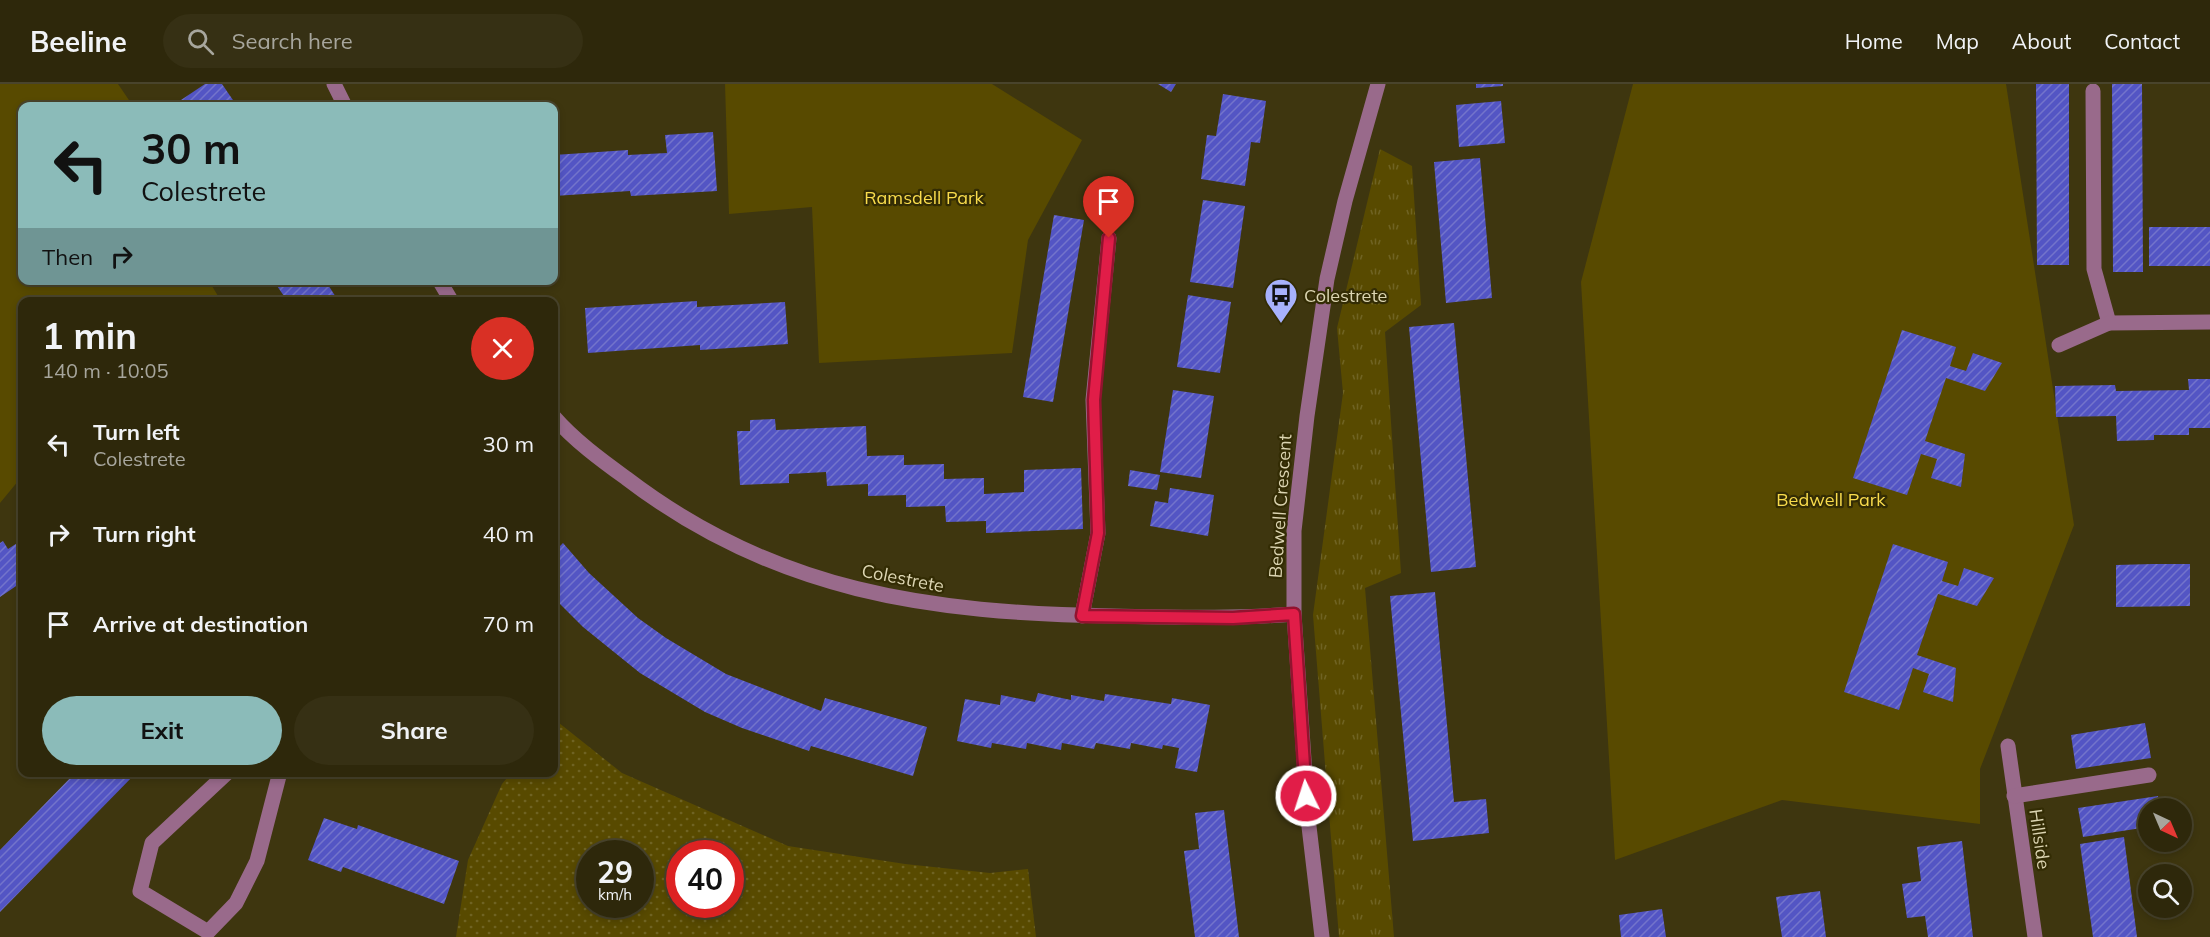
<!DOCTYPE html>
<meta charset="utf-8">
<style>
:root{--surface:#2e280b;--page:#363014;--text:#f1f3f6;--muted:#a7a69d;--line:#49442c;--accent:#8bbbb9}
body{margin:0;font-family:Mulish,sans-serif;background:var(--page);color:var(--text);height:100vh;display:flex;flex-direction:column;font-size:22px;white-space:nowrap}
*{box-sizing:border-box;margin:0}
p{font-size:20px;color:var(--muted)}
.icon{flex:none;width:33px;height:33px;fill:none;stroke:currentColor;stroke-width:2;stroke-linecap:round;stroke-linejoin:round}
.map{position:relative;flex:1;overflow:hidden}
.details{position:absolute;left:18px;top:213px;width:540px;height:480px;display:flex;flex-direction:column;background:var(--surface);border-radius:12px;box-shadow:0 3px 9px #0003,0 0 0 2px var(--line)}
.details>*{flex:none}
.guide{position:absolute;left:18px;top:18px;width:540px;height:183px;border-radius:12px;box-shadow:0 3px 9px #0003,0 0 0 2px var(--line);background:#8bbbb9;color:#111;overflow:hidden}
.needle{width:39px;rotate:136deg}
.tools{position:absolute;left:2138px;top:714px;display:grid;gap:12px}
.tools a{display:grid;place-items:center;width:54px;height:54px;border-radius:50%;background:var(--surface);box-shadow:0 3px 9px #0003,0 0 0 2px var(--line);font-size:30px}
.speed{position:absolute;left:576px;top:756px;display:flex;gap:12px;font-size:30px;font-weight:700;text-align:center}
.speed>*{display:grid;place-content:center;width:78px;height:78px;border-radius:50%;background:var(--surface);box-shadow:0 3px 9px #0003,0 0 0 2px var(--line);line-height:1}
.speed small{font-size:15px;font-weight:400}
.speed .limit{border:9px solid #d22;background:#fff;color:#111}
.pin{position:absolute;display:grid;place-items:center;width:51px;height:51px;color:#fff;margin:-62px -26px;border-radius:50% 50% 50% 0;rotate:-45deg;box-shadow:0 0 6px #0007}
.pin .icon{rotate:45deg}
.me{position:absolute;width:66px;margin:-33px;rotate:356deg;stroke-linejoin:round;filter:drop-shadow(0 0 4px #0008)}
.turn{display:flex;align-items:center;gap:21px;height:126px;padding:0 24px;font-size:27px}
.turn .icon{width:78px;height:78px;stroke-width:2.5}
.turn b{display:block;font-size:42px;line-height:51px}
.then{display:flex;align-items:center;height:57px;padding:0 24px;background:#0003;gap:12px;font-size:22px}
.round{display:grid;place-items:center;flex:none;width:63px;height:63px;border-radius:32px;background:var(--page)}
.head{display:flex;align-items:center;justify-content:space-between;height:102px;padding:0 24px}
h1{font-size:36px;font-weight:700;line-height:45px}
.action{display:flex;gap:12px;margin-top:auto;padding:12px 24px}
.action a{flex:1;height:69px;border-radius:36px;background:var(--accent);color:#111;font-size:24px;font-weight:700;line-height:69px;text-align:center}
.action a+a{background:var(--page);color:var(--text)}
ul{padding:0;list-style:none}
li{display:flex;align-items:center;gap:18px;height:90px;padding:0 24px}
li div{flex:1}
li b{display:block;font-size:22px}
li em{font-style:normal}
header{display:flex;align-items:center;gap:36px;box-sizing:border-box;height:84px;padding:0 30px;background:var(--surface);border-bottom:2px solid var(--line)}
header strong{font-size:28px}
nav{display:flex;gap:33px;margin-inline-start:auto;font-size:21px}
.search{width:420px;height:54px;background:var(--page);display:flex;align-items:center;gap:15px;box-sizing:border-box;padding:0 21px;border-radius:33px;color:var(--muted);font-size:22px}
.map>svg:first-child{display:block}
</style>
<header>
<strong>Beeline</strong>
<div class="search"><svg class="icon" aria-label="search" viewBox="0 0 24 24"><circle cx="10" cy="10" r="6"/><path d="M15 15l6 6"/></svg>Search here</div>
<nav><a>Home</a><a>Map</a><a>About</a><a>Contact</a></nav>
</header>
<div class="map">
<svg width="2210" height="853" viewBox="0 0 2210 853">
<defs>
<pattern id="grass-tufts" width="24" height="20" patternUnits="userSpaceOnUse" patternTransform="scale(1.5)"><rect width="24" height="20" fill="#584a00"/><path d="M3 7l-1-3M5 7V3M7 7l1-3M15 17l-1-3M17 17v-4M19 17l1-3" fill="none" stroke="#6f6323"/></pattern>
<pattern id="garden-dots" width="8" height="8" patternUnits="userSpaceOnUse" patternTransform="scale(1.5)"><rect width="8" height="8" fill="#584a00"/><path d="M2 2h.1M6 6h.1" fill="none" stroke="#6f6323" stroke-width="1.8" stroke-linecap="round"/></pattern>
<pattern id="building-hatch" width="6" height="6" patternUnits="userSpaceOnUse" patternTransform="scale(1.5)"><rect width="6" height="6" fill="#5355c4"/><path d="M-1 1l2-2M0 6l6-6M5 7l2-2" fill="none" stroke="#7374cb"/></pattern>
</defs>
<rect width="100%" height="100%" fill="#3e360f"/>
<polygon fill="url(#grass-tufts)" points="1380,65 1412,82 1421,221 1385,248 1401,489 1365,504 1394,853 1339,853 1313,531 1343,309 1337,244"/>
<g fill="#584a00">
<polygon points="0,0 118,0 133,22 22,22 22,196 209,197 221,217 22,218 22,399 19,396 0,419"/>
<polygon points="725,0 992,0 1082,56 1028,156 1012,269 819,279 812,123 729,130"/>
<polygon points="1633,0 2006,0 2074,441 1980,685 1980,740 1782,716 1615,776 1581,198"/>
</g>
<path fill="url(#garden-dots)" fill-rule="evenodd" d="M 554,635 L 622,689 L 788,762 L 905,780 L 990,789 L 1028,785 L 1036,853 L 456,853 L 468,776 L 502,700 L 511,689 L 554,688 ZM 590,770 L 640,770 L 640,820 L 590,820 ZM 680,770 L 730,770 L 730,820 L 680,820 Z"/>
<g fill="url(#building-hatch)">
<polygon points="205,0 222,0 237,22 186,22 181,16"/>
<polygon points="1158,0 1176,0 1171,8"/>
<polygon points="1476,0 1503,0 1503,2 1476,4"/>
<polygon points="2036,0 2069,0 2069,181 2037,181"/>
<polygon points="2112,0 2142,0 2143,188 2113,188"/>
<polygon points="1223,10 1266,17 1260,59 1251,58 1245,102 1201,95 1207,51 1216,52"/>
<polygon points="1501,17 1505,59 1459,63 1456,21"/>
<polygon points="713,48 717,107 631,112 630,107 554,112 554,71 628,66 628,71 667,69 665,51"/>
<polygon points="1480,74 1492,214 1446,219 1434,78"/>
<polygon points="1203,116 1245,122 1233,204 1190,198"/>
<polygon points="1054,131 1084,136 1053,318 1023,313"/>
<rect x="2149" y="143" width="61" height="39"/>
<polygon points="273,196 325,196 339,218 288,218"/>
<polygon points="1188,211 1231,218 1220,289 1177,283"/>
<polygon points="697,217 697,223 785,218 788,260 700,266 700,261 588,269 585,224"/>
<polygon points="1454,239 1476,483 1431,488 1409,243"/>
<polygon points="1902,246 1956,263 1950,282 1966,287 1973,269 2002,279 1985,307 1946,294 1925,357 1965,370 1961,403 1931,394 1937,375 1921,370 1907,411 1853,394"/>
<polygon points="2188,295 2210,295 2210,344 2189,344 2189,351 2154,351 2154,356 2117,357 2116,332 2056,333 2055,302 2115,301 2116,307 2189,306"/>
<polygon points="1173,306 1214,312 1201,394 1160,388"/>
<polygon points="775,335 776,346 866,342 867,372 904,371 904,381 944,380 944,395 984,394 984,410 1024,408 1024,386 1081,384 1083,445 986,449 986,437 946,438 945,422 906,423 906,411 868,412 868,400 827,402 826,388 789,390 789,399 740,401 737,347 750,347 750,336"/>
<polygon points="1130,386 1160,391 1157,406 1128,402"/>
<polygon points="1170,404 1214,411 1208,452 1150,442 1155,417 1168,419"/>
<polygon points="22,456 22,498 0,513 0,459 3,457 8,465"/>
<polygon points="563,459 589,489 638,534 666,554 726,590 821,627 825,614 927,643 913,692 811,662 809,667 742,644 705,628 640,589 583,543 554,514 554,468"/>
<polygon points="1893,460 1948,478 1942,497 1958,502 1964,484 1994,494 1977,522 1938,510 1917,571 1956,584 1953,618 1923,608 1929,590 1913,584 1899,626 1844,608"/>
<polygon points="2153,480 2190,480 2190,522 2116,523 2116,481"/>
<polygon points="1435,508 1454,718 1486,715 1489,749 1413,757 1390,512"/>
<polygon points="1038,609 1071,616 1071,611 1104,617 1105,610 1171,620 1172,614 1210,621 1197,688 1175,684 1179,664 1163,661 1162,665 1131,659 1130,665 1096,659 1094,665 1062,659 1061,666 1027,659 1026,665 992,659 991,664 957,657 965,615 1000,621 1001,611 1035,618"/>
<polygon points="2145,639 2151,674 2076,685 2071,651"/>
<polygon points="76,688 137,688 0,828 0,766"/>
<polygon points="2158,712 2160,724 2148,724 2148,743 2083,753 2078,724"/>
<polygon points="1224,726 1239,853 1195,853 1184,767 1199,765 1195,729"/>
<polygon points="324,734 357,745 358,741 459,777 444,820 343,783 341,788 308,776"/>
<polygon points="2124,753 2137,853 2093,853 2080,760"/>
<polygon points="1962,757 1973,853 1928,853 1925,832 1907,834 1902,800 1921,797 1917,763"/>
<polygon points="1820,807 1826,853 1782,853 1776,813"/>
<polygon points="1662,825 1666,853 1621,853 1619,831"/>
</g>
<g fill="none" stroke-linecap="round" stroke-linejoin="round">
<g stroke="#996a8b" stroke-width="15">
<polyline points="334,0 345,22"/>
<polyline points="2093,7 2094,185 2109,239"/>
<polyline points="439,196 452,218"/>
<polyline points="2059,261 2109,239 2210,238"/>
<path d="M 554,333 C 574,356 601,376 626,394 C 775,508 930,529 1113,532 C 1173,533 1233,535 1294,530"/>
<polyline points="1082,532 1098,449 1093,316 1109,154"/>
<polyline points="2008,662 2035,853"/>
<polyline points="228,688 152,759 140,807 208,848 236,819 257,777 280,688"/>
<polyline points="2014,712 2149,691"/>
<polyline points="1322,853 1308,734 1294,530 1294,447 1307,332 1327,195 1345,117 1378,0"/>
</g>
</g>
<g fill="none" stroke-linecap="round" stroke-linejoin="round">
<defs>
<polyline id="route" points="1109,154 1094,316 1098,449 1082,532 1233,534 1294,530 1306,712"/>
</defs>
<use href="#route" stroke="#92132f" stroke-width="15"/>
<use href="#route" stroke="#e11d48" stroke-width="10"/>
</g>
<defs>
<symbol id="bus-pin" viewBox="-11 -11 22 30"><path d="M0 17L-7.5 6A9.5 9.5 0 1 1 7.5 6Z" fill="#a7b1fc" stroke="#332c04"/><path d="M-5-6H5V4H4V6H2V4H-2V6H-4V4H-5ZM-3.5-4V0h7V-4ZM-3.5 1.2v1.5H-2V1.2ZM2 1.2v1.5H3.5V1.2Z" fill="#111"/></symbol>
</defs>
<g fill-rule="evenodd">
<use href="#bus-pin" x="1262" y="192" width="38" height="52"/>
</g>
<g text-anchor="middle" dominant-baseline="central" stroke-width="4.5" stroke-linejoin="round" paint-order="stroke">
<g font-size="18" fill="#f9dc4c" stroke="#332c04">
<text x="924" y="113">Ramsdell Park</text>
<text x="1831" y="415">Bedwell Park</text>
</g>
<g font-size="18" fill="#dcd5b2" stroke="#332c04" text-anchor="start">
<text x="1304" y="211">Colestrete</text>
</g>
<g font-size="18" fill="#dcd5b2" stroke="#332c04">
<text transform="translate(1280 422) rotate(-86)">Bedwell Crescent</text>
<text transform="translate(903 494) rotate(11)">Colestrete</text>
<text transform="translate(2040 755) rotate(82)">Hillside</text>
</g>
</g>
</svg>
<div class="tools">
<a><svg class="needle" viewBox="-14 -14 28 28"><path d="M0-13l5 13h-10z" fill="#e53935"/><path d="M0 13l5-13h-10z" fill="#a7a69d"/></svg></a>
<a><svg class="icon" aria-label="search" viewBox="0 0 24 24"><circle cx="10" cy="10" r="6"/><path d="M15 15l6 6"/></svg></a>
</div>
<div class="speed"><div>29<small>km/h</small></div><div class="limit">40</div></div>
<div class="pin" style="left:1109px;top:154px;background:#d93025"><svg class="icon" aria-label="arrive" viewBox="0 0 24 24"><path d="M6 21V4h12l-3 4 3 4H6"/></svg></div>
<svg class="me" style="left:1306px;top:712px" viewBox="-20 -20 40 40"><circle r="17" fill="#e11d48" stroke="#fff" stroke-width="3"/><path d="M0-11L8 9 0 5-8 9z" fill="#fff"/></svg>
<div class="guide">
<div class="turn"><svg class="icon" aria-label="left" viewBox="0 0 24 24"><path d="M17 20v-9H6M10 6l-5 5 5 5"/></svg><div><b>30 m</b>Colestrete</div></div>
<div class="then">Then<svg class="icon" aria-label="right" viewBox="0 0 24 24"><path d="M7 20v-9h11M14 6l5 5-5 5"/></svg></div>
</div>
<section class="details">
<div class="head"><div><h1>1 min</h1><p>140 m · 10:05</p></div><a class="round" style="background:#d93025;color:#fff"><svg class="icon" aria-label="close" viewBox="0 0 24 24"><path d="M6 6l12 12M18 6L6 18"/></svg></a></div>
<ul>
<li><svg class="icon" aria-label="left" viewBox="0 0 24 24"><path d="M17 20v-9H6M10 6l-5 5 5 5"/></svg><div><b>Turn left</b><p>Colestrete</p></div><em>30 m</em></li>
<li><svg class="icon" aria-label="right" viewBox="0 0 24 24"><path d="M7 20v-9h11M14 6l5 5-5 5"/></svg><div><b>Turn right</b></div><em>40 m</em></li>
<li><svg class="icon" aria-label="arrive" viewBox="0 0 24 24"><path d="M6 21V4h12l-3 4 3 4H6"/></svg><div><b>Arrive at destination</b></div><em>70 m</em></li>
</ul>
<div class="action"><a>Exit</a><a>Share</a></div>
</section>
</div>
